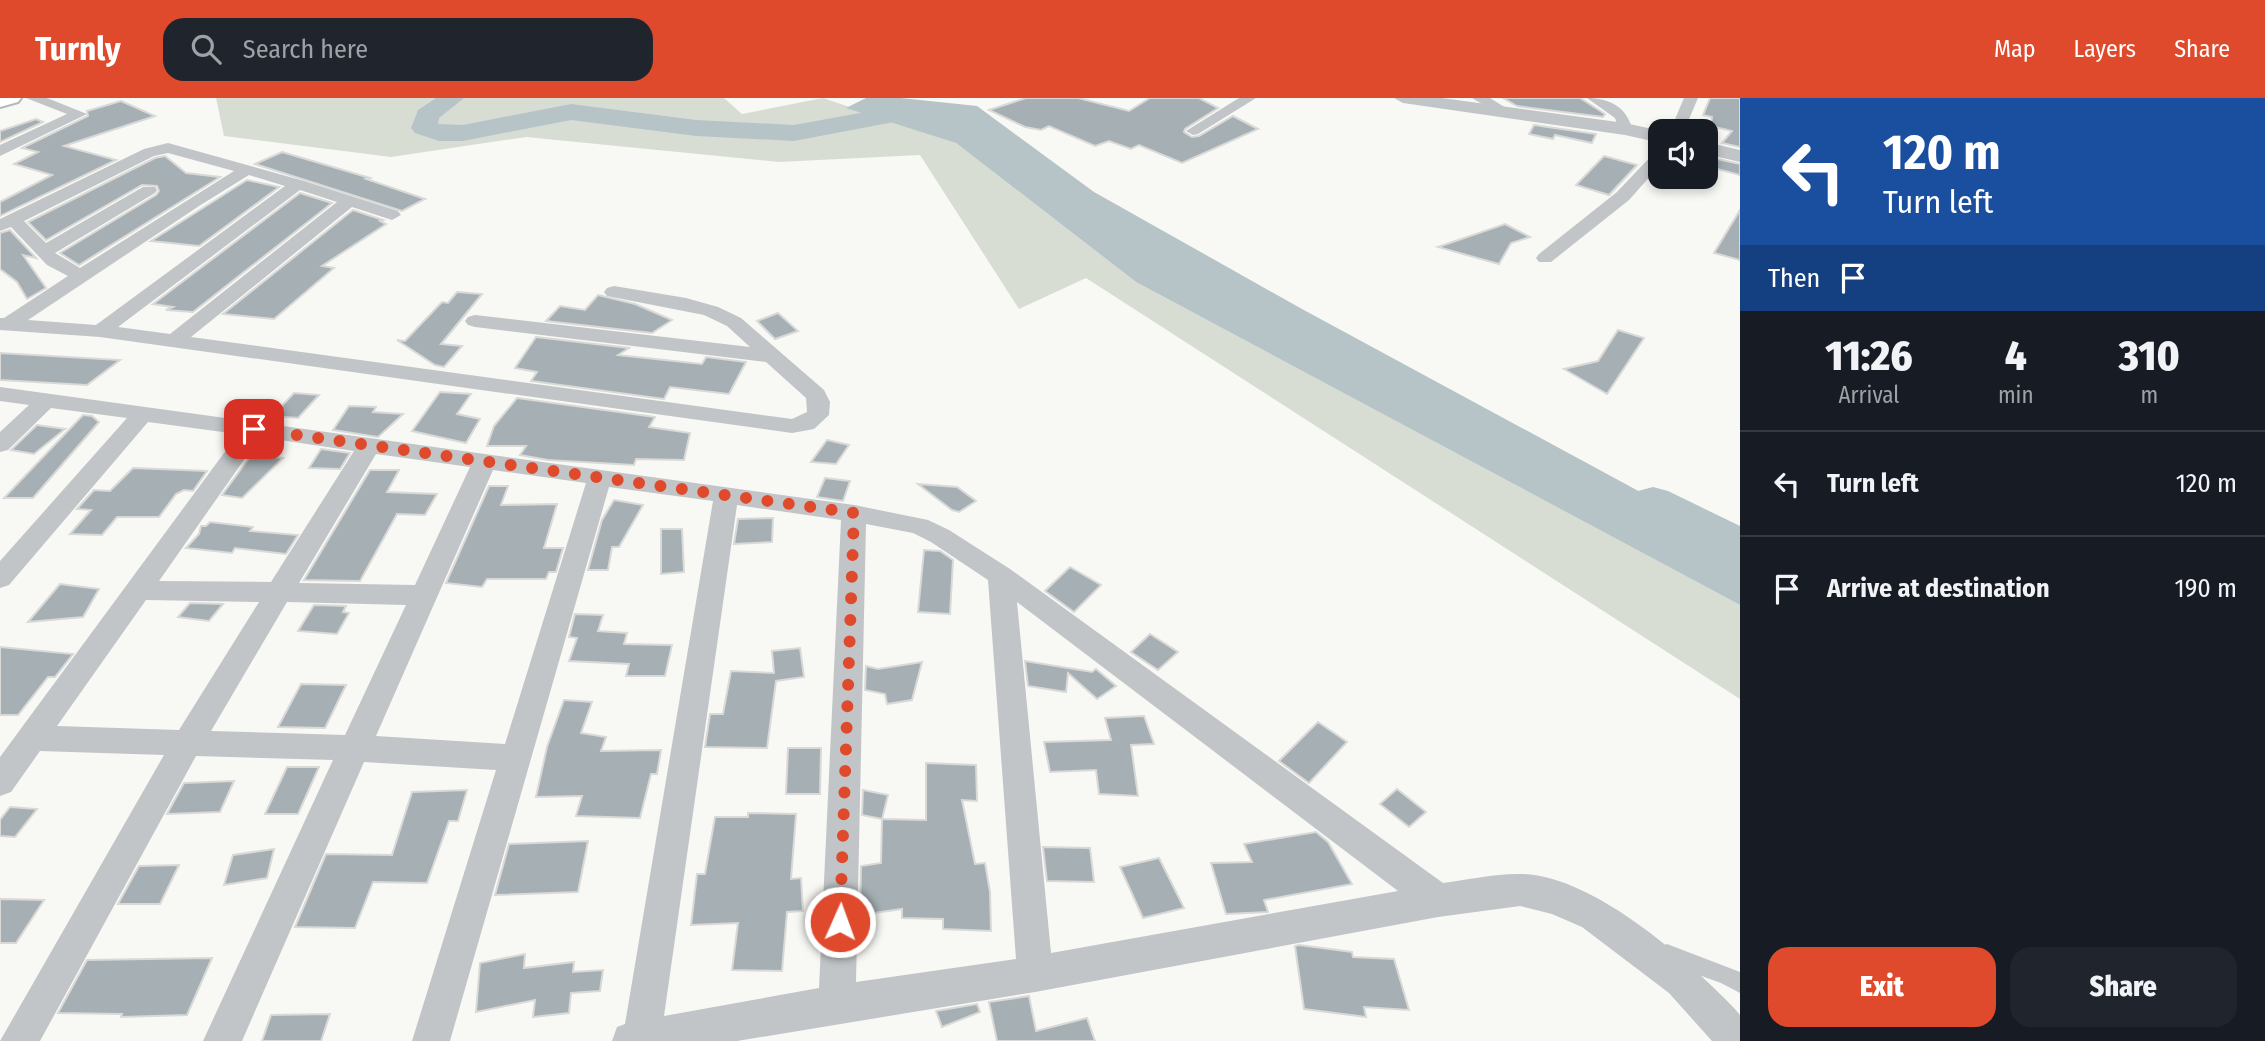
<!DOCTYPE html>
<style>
:root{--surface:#171b24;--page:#20242c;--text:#f1f3f6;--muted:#9ea1a6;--line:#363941;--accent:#e04a2c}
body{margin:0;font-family:"Fira Sans Condensed",sans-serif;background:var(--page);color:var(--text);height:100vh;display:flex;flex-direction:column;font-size:26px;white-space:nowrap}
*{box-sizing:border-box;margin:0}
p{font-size:23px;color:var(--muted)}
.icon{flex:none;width:38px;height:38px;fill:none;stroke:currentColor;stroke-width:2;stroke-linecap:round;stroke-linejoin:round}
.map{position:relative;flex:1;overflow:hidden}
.side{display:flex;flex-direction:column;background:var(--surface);width:525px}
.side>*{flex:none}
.top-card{background:#1a4fa0;color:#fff;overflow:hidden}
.tools{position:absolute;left:1648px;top:21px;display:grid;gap:14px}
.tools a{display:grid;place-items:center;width:70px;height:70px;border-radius:14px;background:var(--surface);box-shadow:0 4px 10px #0003;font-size:35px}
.pin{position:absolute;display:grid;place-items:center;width:60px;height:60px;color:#fff;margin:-30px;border-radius:14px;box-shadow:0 4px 10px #0006}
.me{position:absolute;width:77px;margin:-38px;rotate:2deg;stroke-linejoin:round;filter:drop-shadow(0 0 5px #0008)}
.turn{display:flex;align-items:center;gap:24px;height:147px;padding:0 28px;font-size:32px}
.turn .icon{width:91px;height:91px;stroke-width:2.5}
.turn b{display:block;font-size:49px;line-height:60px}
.then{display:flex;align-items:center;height:66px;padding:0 28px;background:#0003;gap:14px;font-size:26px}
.eta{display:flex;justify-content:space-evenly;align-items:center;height:119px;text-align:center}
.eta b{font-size:42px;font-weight:800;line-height:49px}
.cta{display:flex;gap:14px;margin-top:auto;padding:14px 28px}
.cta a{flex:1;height:80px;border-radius:21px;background:var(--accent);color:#fff;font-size:28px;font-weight:800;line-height:80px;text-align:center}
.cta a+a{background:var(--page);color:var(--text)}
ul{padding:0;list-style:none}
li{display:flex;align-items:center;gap:21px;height:105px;padding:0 28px;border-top:2px solid var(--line)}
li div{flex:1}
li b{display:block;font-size:26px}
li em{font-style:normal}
header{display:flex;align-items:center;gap:42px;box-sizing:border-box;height:98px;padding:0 35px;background:var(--accent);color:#fff}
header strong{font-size:33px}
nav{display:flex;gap:38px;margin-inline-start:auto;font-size:24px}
.search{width:490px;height:63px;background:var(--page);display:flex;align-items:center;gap:18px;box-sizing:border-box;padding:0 24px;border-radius:21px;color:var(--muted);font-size:26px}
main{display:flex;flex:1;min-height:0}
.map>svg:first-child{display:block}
</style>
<header>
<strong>Turnly</strong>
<div class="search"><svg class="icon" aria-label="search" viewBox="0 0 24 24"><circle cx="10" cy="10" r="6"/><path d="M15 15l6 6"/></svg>Search here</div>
<nav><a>Map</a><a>Layers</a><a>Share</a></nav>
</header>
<main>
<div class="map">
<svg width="1740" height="943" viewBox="0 0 1740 943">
<rect width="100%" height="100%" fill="#f8f8f5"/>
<polygon fill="#d8ddd4" points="216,0 724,0 742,16 823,0 956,45 1136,184 1740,507 1740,601 1086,180 1019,211 920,57 779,64 526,39 391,59 224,38"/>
<polygon fill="#b6c4c7" points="866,0 901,0 977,8 1094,94 1302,211 1740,448 1740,507 1136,184 956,45 846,10"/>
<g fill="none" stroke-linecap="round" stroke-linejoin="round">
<g fill="#b6c4c7" fill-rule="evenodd">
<polygon points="436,0 464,0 439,20 438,26 463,27 571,6 696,22 794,27 915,5 944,12 948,17 944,22 935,25 915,20 794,43 696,38 571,22 463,43 439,43 415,35 411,30 418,12"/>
<polygon points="1653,389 1668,393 1740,428 1740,463 1724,458 1638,413 1632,403 1638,393"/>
</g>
</g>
<g fill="#a5afb4" stroke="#d9d9d7" stroke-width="2">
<polygon points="1026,0 1078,0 1129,13 1150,0 1199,0 1218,10 1185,31 1184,34 1192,39 1199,38 1233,18 1258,31 1182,65 1139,47 1131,51 1109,43 1095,48 1049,28 1041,32 1025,29 989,12"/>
<polygon points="1503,0 1580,0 1605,16 1603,19 1517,8"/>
<polygon points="1710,0 1740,0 1740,49 1722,45 1732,33 1711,28 1712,19 1703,17"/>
<polygon points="121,3 155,18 64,48 116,62 0,118 0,104 52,77 14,66 38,54 22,50 88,18 87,13"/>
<polygon points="36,21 43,24 0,44 0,33"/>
<polygon points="1534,27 1596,36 1592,45 1555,37 1553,41 1529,36"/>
<polygon points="282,54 370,80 366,81 425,101 402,113 255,66"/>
<polygon points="165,58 186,75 220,79 79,167 60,155 156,97 159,93 157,88 142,87 46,142 28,124 155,60"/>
<polygon points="1604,58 1637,67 1609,97 1576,87"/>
<polygon points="1709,59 1740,66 1740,77 1706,68"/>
<polygon points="247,82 279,89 199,148 151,143"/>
<polygon points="300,95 332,105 193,214 166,212 173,209 153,206"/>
<polygon points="353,112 383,122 380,123 386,126 322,168 334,170 274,221 223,216"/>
<polygon points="1740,112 1740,162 1714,155"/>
<polygon points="1505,126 1530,139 1511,145 1499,166 1438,149"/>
<polygon points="10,132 36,160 23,157 46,190 27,201 17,184 0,171 0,135"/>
<polygon points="457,194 482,196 441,246 462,248 444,269 435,267 397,242 405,243 442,204 448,205"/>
<polygon points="598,197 635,206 672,222 652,235 546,223 560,208 585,212"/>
<polygon points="778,215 798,233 775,241 757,223"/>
<polygon points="1618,232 1644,240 1607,296 1564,271 1598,263"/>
<polygon points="536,239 629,250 618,257 702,266 706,259 746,264 729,296 670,289 664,301 531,283 537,274 515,270"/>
<polygon points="0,255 120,262 87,287 0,282"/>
<polygon points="440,294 471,296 457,316 480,321 466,345 412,333"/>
<polygon points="294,295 319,297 298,320 272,318"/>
<polygon points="517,300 655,319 649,329 690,335 684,362 636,361 634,367 548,362 520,357 526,348 487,348 494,328"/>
<polygon points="349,308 376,309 373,314 403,316 378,339 333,332"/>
<polygon points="83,317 92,318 99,324 33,400 4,400"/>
<polygon points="37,327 65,331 34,356 11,352"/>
<polygon points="827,342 849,347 836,366 811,364"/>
<polygon points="321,351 350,355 340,371 309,370"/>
<polygon points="252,356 283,360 242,400 222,397"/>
<polygon points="133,370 207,373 193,393 184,392 176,396 159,419 117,419 102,437 70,436 91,412 77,411 94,392 110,393"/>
<polygon points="370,372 399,372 387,394 437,396 425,417 397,416 360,483 304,482"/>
<polygon points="825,380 850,383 843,403 817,399"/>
<polygon points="918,386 957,389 976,403 959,414 952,412"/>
<polygon points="489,388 508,388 501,407 557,406 544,450 563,450 556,474 549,474 546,481 487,481 482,489 446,485"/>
<polygon points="614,402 643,407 619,449 612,449 608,472 588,472 602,422"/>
<polygon points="773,420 772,444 734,446 738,421"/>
<polygon points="210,424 253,429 250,433 298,437 286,456 235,450 232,455 186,450 199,436 201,428 206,428"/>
<polygon points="661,431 682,431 684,474 661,476"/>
<polygon points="924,452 940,453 953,462 950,516 918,514"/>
<polygon points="1070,469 1101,487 1074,514 1045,493"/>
<polygon points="60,486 99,491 83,519 28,524"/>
<polygon points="190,505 223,506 209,523 178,519"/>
<polygon points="314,507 346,508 343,514 349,515 337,536 298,533"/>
<polygon points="575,516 603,517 598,533 627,535 624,546 672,547 665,578 626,578 629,566 569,563 577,540 569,539"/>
<polygon points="1150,536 1178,554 1158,572 1131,554"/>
<polygon points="0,549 73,556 55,579 48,579 18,617 0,617"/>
<polygon points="800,550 804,579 776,583 767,650 705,649 710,616 723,616 731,573 774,575 772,553"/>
<polygon points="1025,563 1092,574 1096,571 1116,588 1097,601 1068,575 1066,594 1028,588"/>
<polygon points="922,564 912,602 887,606 885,596 865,592 866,568 878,571"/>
<polygon points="301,586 346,587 325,630 278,629"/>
<polygon points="564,602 592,604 581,635 606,639 601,653 661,652 657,676 651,676 640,720 576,718 582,698 536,699 547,649"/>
<polygon points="1144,618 1154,646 1131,647 1138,698 1099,696 1096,672 1050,674 1044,644 1111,642 1105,620"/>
<polygon points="1318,624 1347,644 1309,685 1279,663"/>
<polygon points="788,650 821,650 820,696 786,696"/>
<polygon points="926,665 976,667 977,703 962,702 975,766 985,765 990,794 991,833 943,831 943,821 902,820 902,811 860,817 861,768 881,765 882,721 926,722"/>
<polygon points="287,669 319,669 298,716 265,716"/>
<polygon points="234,683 220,714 167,716 184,685"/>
<polygon points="1397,691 1426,714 1409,729 1380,706"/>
<polygon points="467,692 458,723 449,723 427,785 373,784 355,830 295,829 326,756 392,757 412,694"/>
<polygon points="863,692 888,697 882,721 862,717"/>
<polygon points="10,709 37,711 15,739 0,738 0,722"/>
<polygon points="748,715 796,716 791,781 801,780 803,813 787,814 782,873 732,872 738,825 691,827 697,776 705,776 715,719 748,719"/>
<polygon points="1316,734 1328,744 1352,786 1264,802 1268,814 1226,816 1211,765 1252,764 1244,746"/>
<polygon points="588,743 578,794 495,797 509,746"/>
<polygon points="1043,749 1090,750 1094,784 1047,783"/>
<polygon points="274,751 267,780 224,787 233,757"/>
<polygon points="1159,760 1184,810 1143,820 1120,769"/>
<polygon points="179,767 160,806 118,806 139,768"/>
<polygon points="0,801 44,802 16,845 0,845"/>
<polygon points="1299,847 1352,854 1353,859 1394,861 1409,912 1364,909 1366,919 1304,911 1295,848"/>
<polygon points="525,856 524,870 574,864 573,874 603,872 600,893 571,895 569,915 533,919 535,902 476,914 480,865"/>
<polygon points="212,860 187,917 121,919 122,916 58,915 87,862"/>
<polygon points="1029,898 1036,933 1087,920 1095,943 997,943 989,904"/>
<polygon points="977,906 980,914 942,929 936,913"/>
<polygon points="330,916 321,943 262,943 271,917"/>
</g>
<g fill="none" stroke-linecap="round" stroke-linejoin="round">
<defs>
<polygon id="primary" points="0,0 21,0 18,4 0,9"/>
</defs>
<use href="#primary" stroke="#b4b9bc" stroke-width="4"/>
<polygon fill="#c1c5c8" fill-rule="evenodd" points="1667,846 1740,874 1740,895 1721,885 1660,863 1657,856 1660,849"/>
<g fill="#c1c5c8" fill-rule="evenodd">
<polygon points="26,0 47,0 87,16 0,58 0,47 67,16"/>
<polygon points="1239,0 1256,0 1198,36 1193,37 1186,33"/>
<polygon points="1472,0 1490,0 1514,15 1507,19 1502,18"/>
<path d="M 1587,0 C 1609,0 1627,9 1632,31 L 1630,34 L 1620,34 L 1615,20 Z"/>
<polygon points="1684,0 1698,0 1684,33 1670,33"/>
<path d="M 168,45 L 304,83 L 398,113 L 401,117 L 392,122 L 352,109 L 191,239 L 792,321 L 807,314 L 806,300 L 766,264 L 475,229 L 468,227 L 465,223 L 468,219 L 475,217 L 750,249 L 727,228 L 704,217 L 607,198 L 604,194 L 607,190 L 614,188 L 686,200 L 718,209 L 741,220 L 824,292 L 830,304 L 829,317 L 814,331 L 792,335 L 100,239 L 0,232 L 0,220 L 4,220 L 68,178 L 47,167 L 11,129 L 0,133 L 0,121 L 144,51 ZM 168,55 L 234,73 L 80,170 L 55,155 L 155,95 L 157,92 L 155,89 L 143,89 L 46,145 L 24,123 L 154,58 ZM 249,77 L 285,88 L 96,227 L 28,222 L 199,108 ZM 300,92 L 337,104 L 170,236 L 118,229 Z"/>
<polygon points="1661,51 1661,66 1629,102 1551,164 1539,164 1536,160 1539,156 1617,94 1656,53"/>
<path d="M 0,289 L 854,407 L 928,422 L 949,432 L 1010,471 L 1443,785 C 1467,782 1493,776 1518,776 C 1590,775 1687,861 1734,910 L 1740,917 L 1740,943 L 1712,943 L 1669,895 L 1582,829 L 1552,816 L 1520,808 L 1438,819 L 1035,894 L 737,943 L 612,943 L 617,929 L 625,926 L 713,403 L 609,389 L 450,943 L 412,943 L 496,672 L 364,664 L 242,943 L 203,943 L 333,662 L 196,658 L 40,943 L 0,943 L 164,657 L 40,653 L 11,694 L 0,698 L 0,659 L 238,336 L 148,324 L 9,487 L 0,490 L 0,463 L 127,320 L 51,310 L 8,352 L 0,354 L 0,334 L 29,307 L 0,303 ZM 260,339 L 354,353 L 271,484 L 159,483 ZM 376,356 L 470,369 L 415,487 L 299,485 ZM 493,372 L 586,385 L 505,646 L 376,638 ZM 737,407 L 841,422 L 819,890 L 664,918 ZM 866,426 L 913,435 L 931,444 L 988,482 L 1016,861 L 856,884 ZM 146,502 L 259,504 L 179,632 L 57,628 ZM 287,504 L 406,507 L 345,637 L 211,633 ZM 1017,504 L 1398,793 L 1051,855 Z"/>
</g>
<g fill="#c1c5c8" fill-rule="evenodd">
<polygon points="1394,0 1442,0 1625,25 1661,33 1661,45 1625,37 1403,5"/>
<polygon points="1706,44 1740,52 1740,64 1706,56"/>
</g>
<use href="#primary" fill="#fff" fill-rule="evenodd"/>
</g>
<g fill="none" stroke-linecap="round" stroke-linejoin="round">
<polyline stroke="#e04a2c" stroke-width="12" stroke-dasharray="0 21.6" points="254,331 854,415 840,824"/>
</g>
</svg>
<div class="tools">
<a><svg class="icon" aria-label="sound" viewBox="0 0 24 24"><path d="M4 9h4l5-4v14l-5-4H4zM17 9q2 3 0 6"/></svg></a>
</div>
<div class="pin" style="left:254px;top:331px;background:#d93025"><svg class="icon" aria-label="arrive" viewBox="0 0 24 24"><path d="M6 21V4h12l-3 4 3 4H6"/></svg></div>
<svg class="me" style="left:840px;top:824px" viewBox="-20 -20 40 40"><circle r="17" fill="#e04a2c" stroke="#fff" stroke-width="3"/><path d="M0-11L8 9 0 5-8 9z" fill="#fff"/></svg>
</div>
<section class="side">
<div class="top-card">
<div class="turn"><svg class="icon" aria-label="left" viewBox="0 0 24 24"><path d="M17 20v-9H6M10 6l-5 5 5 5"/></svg><div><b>120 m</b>Turn left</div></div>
<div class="then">Then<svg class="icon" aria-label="arrive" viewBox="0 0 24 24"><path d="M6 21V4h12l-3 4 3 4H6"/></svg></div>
</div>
<div class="eta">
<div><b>11:26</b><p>Arrival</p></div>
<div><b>4</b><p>min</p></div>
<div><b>310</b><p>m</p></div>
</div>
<ul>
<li><svg class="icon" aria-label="left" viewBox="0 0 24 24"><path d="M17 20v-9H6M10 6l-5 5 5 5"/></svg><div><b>Turn left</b></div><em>120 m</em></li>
<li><svg class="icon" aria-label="arrive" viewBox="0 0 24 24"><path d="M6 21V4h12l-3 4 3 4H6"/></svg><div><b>Arrive at destination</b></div><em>190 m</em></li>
</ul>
<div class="cta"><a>Exit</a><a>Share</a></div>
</section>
</main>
